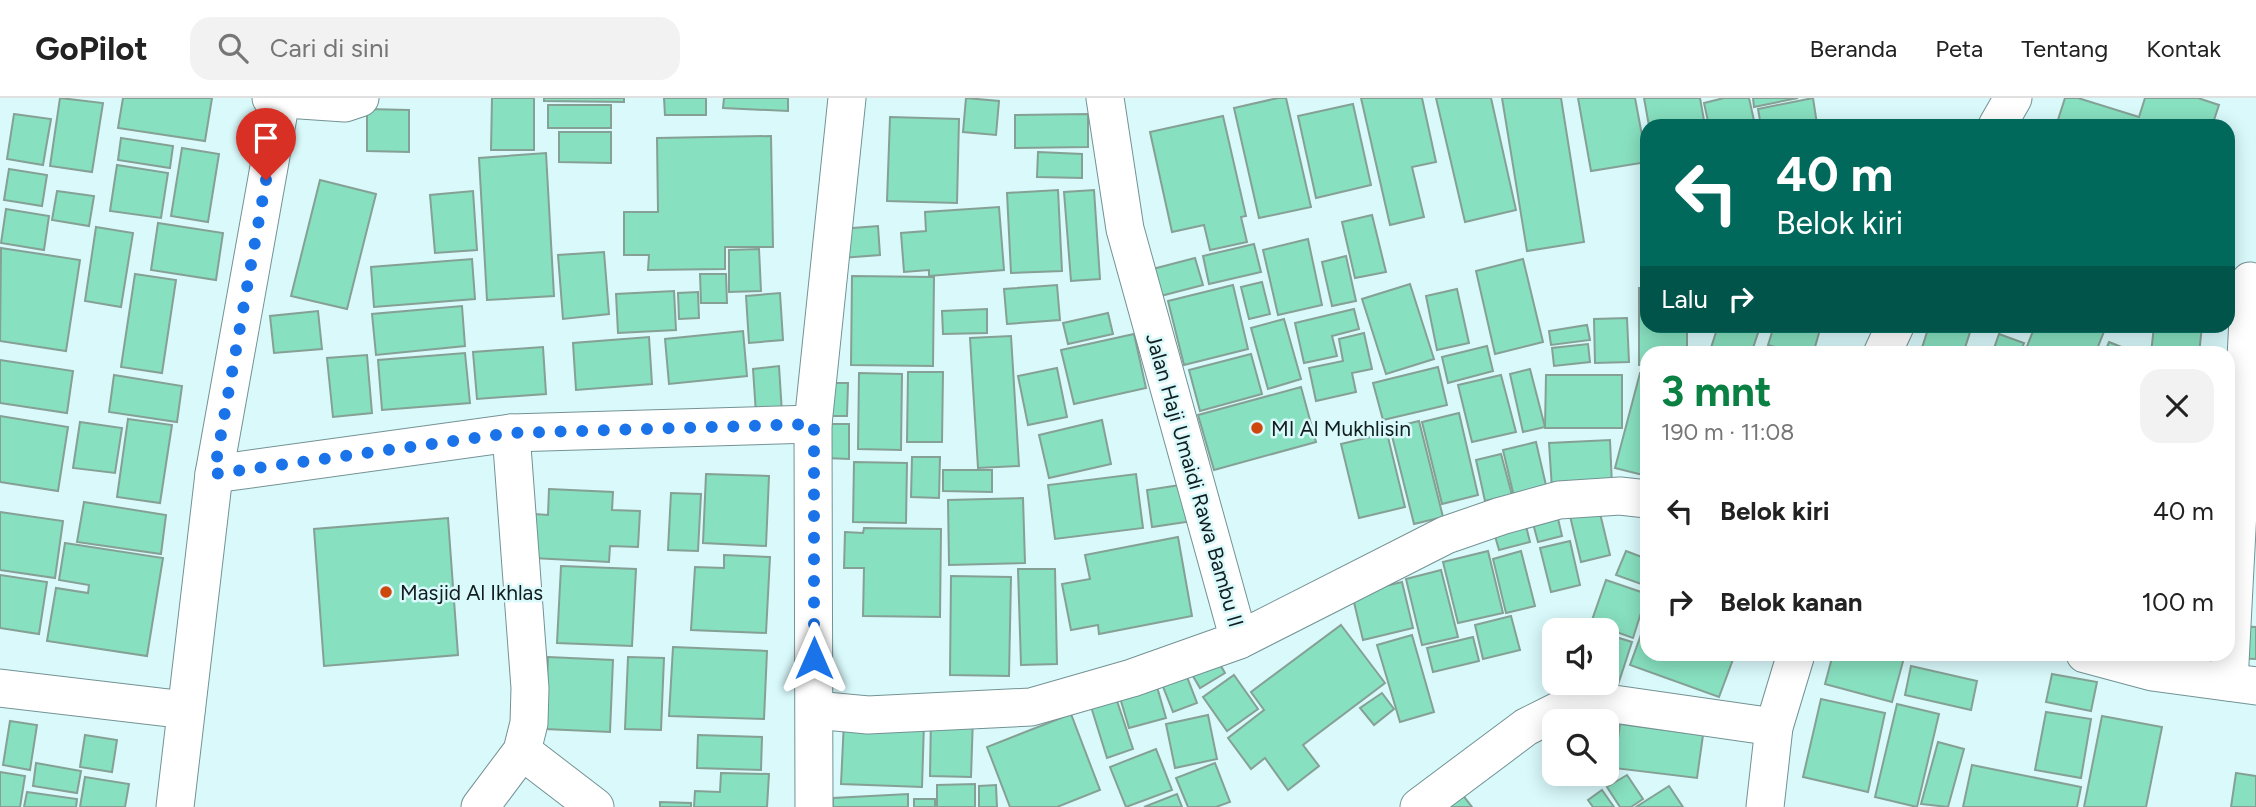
<!DOCTYPE html>
<html lang="id">
<meta charset="utf-8">
<style>
:root{--surface:#fff;--page:#f2f2f2;--text:#222;--muted:#767676;--line:#e0e0e0;--accent:#0b8043}
body{margin:0;font-family:Figtree,sans-serif;background:var(--page);color:var(--text);height:100vh;display:flex;flex-direction:column;font-size:26px;white-space:nowrap}
*{box-sizing:border-box;margin:0}
p{font-size:23px;color:var(--muted)}
.icon{flex:none;width:38px;height:38px;fill:none;stroke:currentColor;stroke-width:2;stroke-linecap:round;stroke-linejoin:round}
.map{position:relative;flex:1;overflow:hidden}
.details{position:absolute;left:1640px;top:248px;width:595px;height:315px;display:flex;flex-direction:column;background:var(--surface);border-radius:21px;box-shadow:0 4px 18px #0003}
.details>*{flex:none}
.hud{position:absolute;left:1640px;top:21px;width:595px;height:214px;border-radius:21px;box-shadow:0 4px 18px #0003;background:#00695c;color:#fff;overflow:hidden}
.tools{position:absolute;left:1542px;top:520px;display:grid;gap:14px}
.tools a{display:grid;place-items:center;width:77px;height:77px;border-radius:14px;background:var(--surface);box-shadow:0 4px 18px #0003;font-size:35px}
.pin{position:absolute;display:grid;place-items:center;width:60px;height:60px;color:#fff;margin:-72px -30px;border-radius:50% 50% 50% 0;rotate:-45deg;box-shadow:0 0 7px #0007}
.pin .icon{rotate:45deg}
.me{position:absolute;width:77px;margin:-38px;rotate:0deg;stroke-linejoin:round;filter:drop-shadow(0 0 5px #0008)}
.turn{display:flex;align-items:center;gap:24px;height:147px;padding:0 21px;font-size:32px}
.turn .icon{width:91px;height:91px;stroke-width:2.5}
.turn b{display:block;font-size:49px;line-height:60px}
.then{display:flex;align-items:center;height:66px;padding:0 21px;background:#0003;gap:14px;font-size:26px}
.round{display:grid;place-items:center;flex:none;width:74px;height:74px;border-radius:21px;background:var(--page)}
.head{display:flex;align-items:center;justify-content:space-between;height:119px;padding:0 21px}
h1{font-size:42px;font-weight:700;line-height:52px;color:var(--accent)}
ul{padding:0;list-style:none}
li{display:flex;align-items:center;gap:21px;height:91px;padding:0 21px}
li div{flex:1}
li b{display:block;font-size:26px}
li em{font-style:normal}
header{display:flex;align-items:center;gap:42px;box-sizing:border-box;height:98px;padding:0 35px;background:var(--surface);border-bottom:2px solid var(--line)}
header strong{font-size:33px}
nav{display:flex;gap:38px;margin-inline-start:auto;font-size:24px}
.search{width:490px;height:63px;background:var(--page);display:flex;align-items:center;gap:18px;box-sizing:border-box;padding:0 24px;border-radius:21px;color:var(--muted);font-size:26px}
.map>svg:first-child{display:block}
</style>
<header>
<strong>GoPilot</strong>
<div class="search"><svg class="icon" aria-label="search" viewBox="0 0 24 24"><circle cx="10" cy="10" r="6"/><path d="M15 15l6 6"/></svg>Cari di sini</div>
<nav><a>Beranda</a><a>Peta</a><a>Tentang</a><a>Kontak</a></nav>
</header>
<div class="map">
<svg width="2256" height="709" viewBox="0 0 2256 709">
<rect width="100%" height="100%" fill="#d9f9fb"/>
<g fill="#87e0bf" stroke="#85a095" stroke-width="2">
<polygon points="60,0 103,5 92,74 50,68"/>
<polygon points="123,0 212,0 205,43 118,30"/>
<polygon points="492,0 534,0 534,52 491,52"/>
<polygon points="544,0 624,0 624,4 544,3"/>
<polygon points="664,0 706,0 706,17 665,17"/>
<polygon points="724,0 788,0 788,13 723,10"/>
<polygon points="966,0 999,3 996,37 963,34"/>
<polygon points="1278,0 1286,0 1311,109 1259,120 1234,10"/>
<polygon points="1361,0 1422,0 1436,64 1412,69 1424,119 1390,127"/>
<polygon points="1436,0 1491,0 1516,112 1465,124"/>
<polygon points="1502,0 1561,0 1584,144 1527,153"/>
<polygon points="1578,0 1635,0 1647,64 1591,73"/>
<polygon points="1644,0 1700,0 1705,28 1649,28"/>
<polygon points="1724,0 1749,0 1755,27 1709,28 1704,5"/>
<polygon points="1753,0 1798,0 1754,9"/>
<polygon points="1813,0 1817,26 1761,28 1758,11"/>
<polygon points="2065,0 2078,0 2139,19 2145,0 2198,0 2219,7 2212,28 2056,28"/>
<polygon points="1353,6 1371,87 1316,100 1298,18"/>
<rect x="548" y="7" width="63" height="23"/>
<polygon points="367,11 409,12 409,54 367,53"/>
<polygon points="14,16 51,21 43,67 7,61"/>
<polygon points="1088,16 1088,49 1015,50 1015,17"/>
<polygon points="1223,18 1246,118 1241,119 1247,144 1210,152 1204,127 1172,134 1150,34"/>
<polygon points="890,19 959,21 957,105 887,103"/>
<polygon points="559,34 611,34 611,65 559,64"/>
<polygon points="771,38 773,149 725,149 725,171 648,172 649,157 624,157 624,114 658,114 657,40"/>
<polygon points="121,40 173,48 170,70 118,62"/>
<polygon points="182,50 219,56 208,124 171,118"/>
<polygon points="1038,54 1082,56 1082,80 1037,79"/>
<polygon points="546,55 554,198 487,202 479,60"/>
<polygon points="117,67 168,75 161,120 110,113"/>
<polygon points="9,71 47,77 42,108 4,102"/>
<polygon points="320,82 376,96 347,211 291,198"/>
<polygon points="1058,92 1062,173 1011,175 1007,95"/>
<polygon points="1094,92 1100,181 1071,183 1064,94"/>
<polygon points="57,93 94,98 89,128 52,122"/>
<polygon points="473,93 477,152 435,155 430,97"/>
<polygon points="999,109 1004,172 929,178 929,172 904,174 901,135 926,133 925,114"/>
<polygon points="6,111 49,118 44,152 1,145"/>
<polygon points="1372,117 1386,174 1355,180 1342,124"/>
<polygon points="158,125 223,135 216,182 151,172"/>
<polygon points="878,128 880,157 842,160 840,131"/>
<polygon points="96,129 133,135 121,209 85,203"/>
<polygon points="1308,141 1322,207 1278,217 1263,152"/>
<polygon points="1254,146 1261,174 1209,186 1203,158"/>
<polygon points="1,150 80,162 66,253 0,243"/>
<polygon points="759,151 761,193 729,194 729,152"/>
<polygon points="604,154 609,216 563,221 558,157"/>
<polygon points="1346,158 1356,203 1332,208 1322,164"/>
<polygon points="1195,160 1203,187 1153,200 1145,173"/>
<polygon points="472,161 475,201 374,209 371,169"/>
<polygon points="1523,161 1543,244 1495,256 1476,173"/>
<polygon points="135,176 176,182 162,275 121,269"/>
<polygon points="700,176 726,176 727,205 701,205"/>
<polygon points="852,178 934,179 933,268 851,267"/>
<polygon points="1262,184 1270,216 1249,221 1241,189"/>
<polygon points="1410,186 1434,261 1386,276 1362,201"/>
<polygon points="1057,187 1060,222 1007,226 1004,191"/>
<polygon points="1233,187 1248,251 1184,267 1168,203"/>
<polygon points="1639,190 1647,190 1647,228 1687,228 1687,256 1647,256 1647,267 1639,267"/>
<polygon points="1457,191 1469,245 1437,252 1426,198"/>
<polygon points="674,193 676,232 618,235 616,196"/>
<polygon points="698,194 699,220 679,221 678,195"/>
<polygon points="780,195 783,242 749,245 746,198"/>
<polygon points="462,208 465,248 376,257 372,216"/>
<polygon points="987,211 987,235 943,236 942,213"/>
<polygon points="1354,211 1359,231 1332,238 1337,258 1304,265 1295,225"/>
<polygon points="318,213 322,251 274,255 270,218"/>
<polygon points="1108,215 1113,236 1068,246 1063,225"/>
<polygon points="1627,220 1629,264 1595,265 1594,221"/>
<polygon points="1284,221 1301,281 1268,291 1251,230"/>
<polygon points="1587,227 1590,242 1551,247 1549,233"/>
<polygon points="1718,228 1745,228 1759,232 1751,256 1709,256"/>
<polygon points="1774,228 1821,228 1813,256 1799,256 1768,247"/>
<polygon points="1929,228 1972,228 1963,256 1920,256"/>
<polygon points="2035,228 2096,228 2105,231 2095,256 2024,256"/>
<polygon points="2154,228 2202,228 2199,256 2151,256"/>
<polygon points="743,233 747,278 669,286 665,241"/>
<polygon points="1364,235 1372,271 1352,275 1356,294 1316,303 1309,270 1343,263 1339,241"/>
<polygon points="1134,236 1146,290 1074,306 1061,252"/>
<polygon points="1999,236 2024,245 2020,256 1992,256"/>
<polygon points="1011,238 1019,368 978,370 970,240"/>
<polygon points="649,239 652,286 576,292 573,245"/>
<polygon points="2109,244 2139,256 2104,256"/>
<polygon points="1588,246 1590,264 1554,268 1552,250"/>
<polygon points="1487,248 1493,273 1448,285 1442,259"/>
<polygon points="543,249 546,296 477,301 473,254"/>
<polygon points="465,255 470,305 382,312 378,262"/>
<polygon points="1251,256 1262,296 1200,313 1189,272"/>
<polygon points="367,257 372,315 333,319 327,260"/>
<polygon points="0,262 73,273 67,315 0,305"/>
<polygon points="779,268 782,315 756,316 753,271"/>
<polygon points="1438,269 1447,307 1383,322 1373,285"/>
<polygon points="1057,270 1067,319 1028,327 1018,278"/>
<polygon points="1530,271 1545,329 1523,334 1510,276"/>
<polygon points="908,274 943,274 942,344 907,344"/>
<polygon points="859,275 902,276 901,352 858,351"/>
<polygon points="1640,275 1647,276 1647,378 1615,370"/>
<polygon points="114,277 182,288 177,324 109,314"/>
<polygon points="1501,277 1516,334 1472,344 1458,287"/>
<polygon points="1546,277 1622,277 1622,330 1545,330"/>
<polygon points="821,285 848,285 847,318 820,318"/>
<polygon points="1301,289 1316,344 1214,372 1198,317"/>
<polygon points="1459,315 1478,397 1442,406 1422,324"/>
<polygon points="0,318 68,329 58,393 0,384"/>
<polygon points="128,321 172,327 160,405 117,399"/>
<polygon points="1102,322 1111,366 1049,380 1039,337"/>
<polygon points="1419,323 1443,419 1414,426 1390,330"/>
<polygon points="80,324 122,330 115,375 73,370"/>
<polygon points="825,326 849,326 849,361 825,360"/>
<polygon points="1387,335 1405,409 1359,420 1341,346"/>
<polygon points="1610,342 1612,388 1552,391 1549,345"/>
<polygon points="1536,344 1548,396 1515,403 1503,352"/>
<polygon points="1501,356 1512,397 1485,403 1476,362"/>
<polygon points="912,359 940,359 939,400 911,399"/>
<polygon points="854,364 907,365 906,425 853,424"/>
<polygon points="943,372 992,372 992,394 943,393"/>
<polygon points="706,376 769,378 766,448 703,445"/>
<polygon points="1136,376 1143,430 1055,441 1048,387"/>
<polygon points="1187,386 1193,423 1152,429 1147,392"/>
<polygon points="549,391 613,394 612,412 640,413 638,449 610,448 609,464 533,460 535,416 548,417"/>
<polygon points="671,395 701,396 698,453 668,452"/>
<polygon points="1023,400 1025,465 949,467 948,402"/>
<polygon points="84,404 166,417 161,456 77,444"/>
<polygon points="1599,411 1610,457 1581,464 1570,418"/>
<polygon points="1556,412 1562,438 1538,444 1531,418"/>
<polygon points="0,414 63,423 55,480 0,472"/>
<polygon points="448,420 458,557 324,568 314,431"/>
<polygon points="1525,424 1530,444 1499,452 1493,431"/>
<polygon points="864,430 941,431 940,519 863,518 864,470 844,470 845,434 863,435"/>
<polygon points="1178,439 1192,518 1099,536 1098,527 1071,532 1062,486 1090,481 1085,457"/>
<polygon points="1570,443 1580,487 1551,494 1540,450"/>
<polygon points="65,445 163,460 147,558 47,543 56,490 88,495 89,487 59,482"/>
<polygon points="1488,453 1503,515 1458,525 1443,464"/>
<polygon points="1521,453 1535,508 1506,515 1493,461"/>
<polygon points="1626,453 1647,461 1647,488 1616,477"/>
<polygon points="724,457 770,459 766,535 691,532 695,469 724,470"/>
<polygon points="561,468 636,471 632,548 557,545"/>
<polygon points="1018,471 1055,471 1057,566 1021,567"/>
<polygon points="1441,472 1458,539 1422,547 1406,481"/>
<polygon points="0,477 47,484 39,536 0,530"/>
<polygon points="951,478 1011,479 1009,578 950,577"/>
<polygon points="1606,482 1647,496 1633,540 1591,525"/>
<polygon points="1402,484 1413,530 1363,542 1352,496"/>
<polygon points="1511,518 1520,552 1483,561 1475,527"/>
<polygon points="1646,523 1647,556 1735,556 1719,599 1630,567"/>
<polygon points="1341,527 1385,585 1303,647 1319,668 1288,692 1265,660 1251,671 1228,640 1264,612 1251,594"/>
<polygon points="2235,528 2256,529 2256,561 2233,560"/>
<polygon points="1606,536 1632,544 1614,599 1569,584 1606,584"/>
<polygon points="1412,537 1434,614 1400,624 1377,547"/>
<polygon points="1473,539 1479,563 1433,574 1427,550"/>
<polygon points="673,549 767,553 764,621 669,618"/>
<polygon points="1212,553 1225,575 1200,590 1187,568"/>
<polygon points="1833,556 1905,556 1892,604 1825,586"/>
<polygon points="548,559 613,562 610,634 545,631"/>
<polygon points="628,559 664,560 661,632 625,631"/>
<polygon points="1911,568 1977,583 1971,612 1905,597"/>
<polygon points="1184,571 1197,605 1173,614 1160,581"/>
<polygon points="2052,576 2097,584 2091,613 2046,604"/>
<polygon points="1234,577 1258,611 1227,633 1203,599"/>
<polygon points="1155,582 1166,620 1129,630 1118,593"/>
<polygon points="1113,591 1133,651 1107,660 1088,599"/>
<polygon points="1382,595 1394,611 1374,627 1360,610"/>
<polygon points="1821,601 1885,615 1868,694 1803,679"/>
<polygon points="1897,606 1939,616 1917,709 1875,699"/>
<polygon points="2046,614 2091,621 2081,680 2035,672"/>
<polygon points="1071,616 1100,692 1057,709 1010,709 987,649"/>
<polygon points="1208,617 1217,661 1175,670 1166,626"/>
<polygon points="931,618 973,619 971,679 930,678"/>
<polygon points="2102,618 2162,629 2146,709 2084,709"/>
<polygon points="10,623 37,627 30,672 3,667"/>
<polygon points="844,623 924,625 922,689 841,686"/>
<polygon points="1620,626 1703,637 1697,680 1614,670"/>
<polygon points="85,637 117,642 112,674 80,669"/>
<polygon points="698,637 762,639 761,672 697,670"/>
<polygon points="1938,644 1964,651 1948,709 1921,706"/>
<polygon points="1156,651 1172,692 1126,709 1110,669"/>
<polygon points="36,665 81,673 77,695 33,688"/>
<polygon points="1215,665 1230,704 1216,709 1188,709 1176,680"/>
<polygon points="1972,667 2081,689 2077,709 1963,709"/>
<polygon points="0,674 25,678 20,709 0,709"/>
<polygon points="721,675 769,676 767,709 694,709 695,693 720,694"/>
<polygon points="2236,675 2256,678 2256,709 2231,709"/>
<polygon points="1627,677 1643,701 1631,709 1620,709 1607,689"/>
<polygon points="85,679 129,686 125,709 80,709"/>
<polygon points="975,686 975,709 937,709 937,687"/>
<polygon points="996,687 997,709 979,709 979,688"/>
<polygon points="1669,688 1683,709 1636,709"/>
<polygon points="1602,692 1614,709 1593,709 1588,702"/>
<polygon points="27,694 77,701 76,709 24,709"/>
<polygon points="908,696 908,709 833,709 833,700"/>
<polygon points="1177,696 1182,709 1144,709"/>
<polygon points="1462,696 1472,709 1444,709"/>
<rect x="914" y="701" width="21" height="8"/>
<polygon points="660,704 691,705 691,709 660,709"/>
</g>
<g fill="none" stroke-linecap="round" stroke-linejoin="round">
<defs>
<g id="street">
<polyline points="271,0 345,5 360,0"/>
<polyline points="1105,0 1125,131 1239,542"/>
<polyline points="1997,28 2013,0"/>
<polyline points="1882,256 1895,228"/>
<polyline points="214,376 511,335 813,326"/>
<polyline points="2085,556 2152,574 2256,588"/>
<polyline points="2229,584 2250,183"/>
<polyline points="0,590 186,612"/>
<polyline points="815,612 868,617 1031,609 1132,580 1239,542 1446,437 1501,418 1559,402 1620,398 1647,401"/>
<polyline points="522,653 595,709"/>
<polyline points="175,709 214,376 281,2"/>
<polyline points="480,709 522,653 529,625 530,590 511,335"/>
<polyline points="814,709 813,326 847,0"/>
<polyline points="1419,709 1526,629 1560,612 1593,603 1774,629"/>
<polyline points="1765,709 1774,629 1796,556"/>
</g>
</defs>
<use href="#street" stroke="#749294" stroke-width="39"/>
<use href="#street" stroke="#fff" stroke-width="37"/>
</g>
<g fill="none" stroke-linecap="round" stroke-linejoin="round">
<polyline stroke="#1a73e8" stroke-width="12" stroke-dasharray="0 21.6" points="266,82 214,376 511,335 814,326 814,560"/>
</g>
<g fill="#ce480e" stroke="#d9f9fb" stroke-width="2.5">
<circle cx="1257" cy="330" r="7"/>
<circle cx="386" cy="494" r="7"/>
</g>
<g text-anchor="middle" dominant-baseline="central" stroke-width="5" stroke-linejoin="round" paint-order="stroke">
<g font-size="21" fill="#111d1e" stroke="#d9f9fb" text-anchor="start">
<text x="1271" y="330">MI Al Mukhlisin</text>
<text x="400" y="494">Masjid Al Ikhlas</text>
</g>
<g font-size="21" fill="#111d1e" stroke="#d9f9fb">
<text transform="translate(1195 382) rotate(74)">Jalan Haji Umaidi Rawa Bambu II</text>
</g>
</g>
</svg>
<div class="tools">
<a><svg class="icon" aria-label="sound" viewBox="0 0 24 24"><path d="M4 9h4l5-4v14l-5-4H4zM17 9q2 3 0 6"/></svg></a>
<a><svg class="icon" aria-label="search" viewBox="0 0 24 24"><circle cx="10" cy="10" r="6"/><path d="M15 15l6 6"/></svg></a>
</div>
<div class="pin" style="left:266px;top:82px;background:#d93025"><svg class="icon" aria-label="arrive" viewBox="0 0 24 24"><path d="M6 21V4h12l-3 4 3 4H6"/></svg></div>
<svg class="me" style="left:814px;top:560px" viewBox="-20 -20 40 40"><path d="M0-17L14 15 0 8-14 15z" fill="#1a73e8" stroke="#fff" stroke-width="4"/></svg>
<div class="hud">
<div class="turn"><svg class="icon" aria-label="left" viewBox="0 0 24 24"><path d="M17 20v-9H6M10 6l-5 5 5 5"/></svg><div><b>40 m</b>Belok kiri</div></div>
<div class="then">Lalu<svg class="icon" aria-label="right" viewBox="0 0 24 24"><path d="M7 20v-9h11M14 6l5 5-5 5"/></svg></div>
</div>
<section class="details">
<div class="head"><div><h1>3 mnt</h1><p>190 m · 11:08</p></div><a class="round"><svg class="icon" aria-label="close" viewBox="0 0 24 24"><path d="M6 6l12 12M18 6L6 18"/></svg></a></div>
<ul>
<li><svg class="icon" aria-label="left" viewBox="0 0 24 24"><path d="M17 20v-9H6M10 6l-5 5 5 5"/></svg><div><b>Belok kiri</b></div><em>40 m</em></li>
<li><svg class="icon" aria-label="right" viewBox="0 0 24 24"><path d="M7 20v-9h11M14 6l5 5-5 5"/></svg><div><b>Belok kanan</b></div><em>100 m</em></li>
</ul>
</section>
</div>
